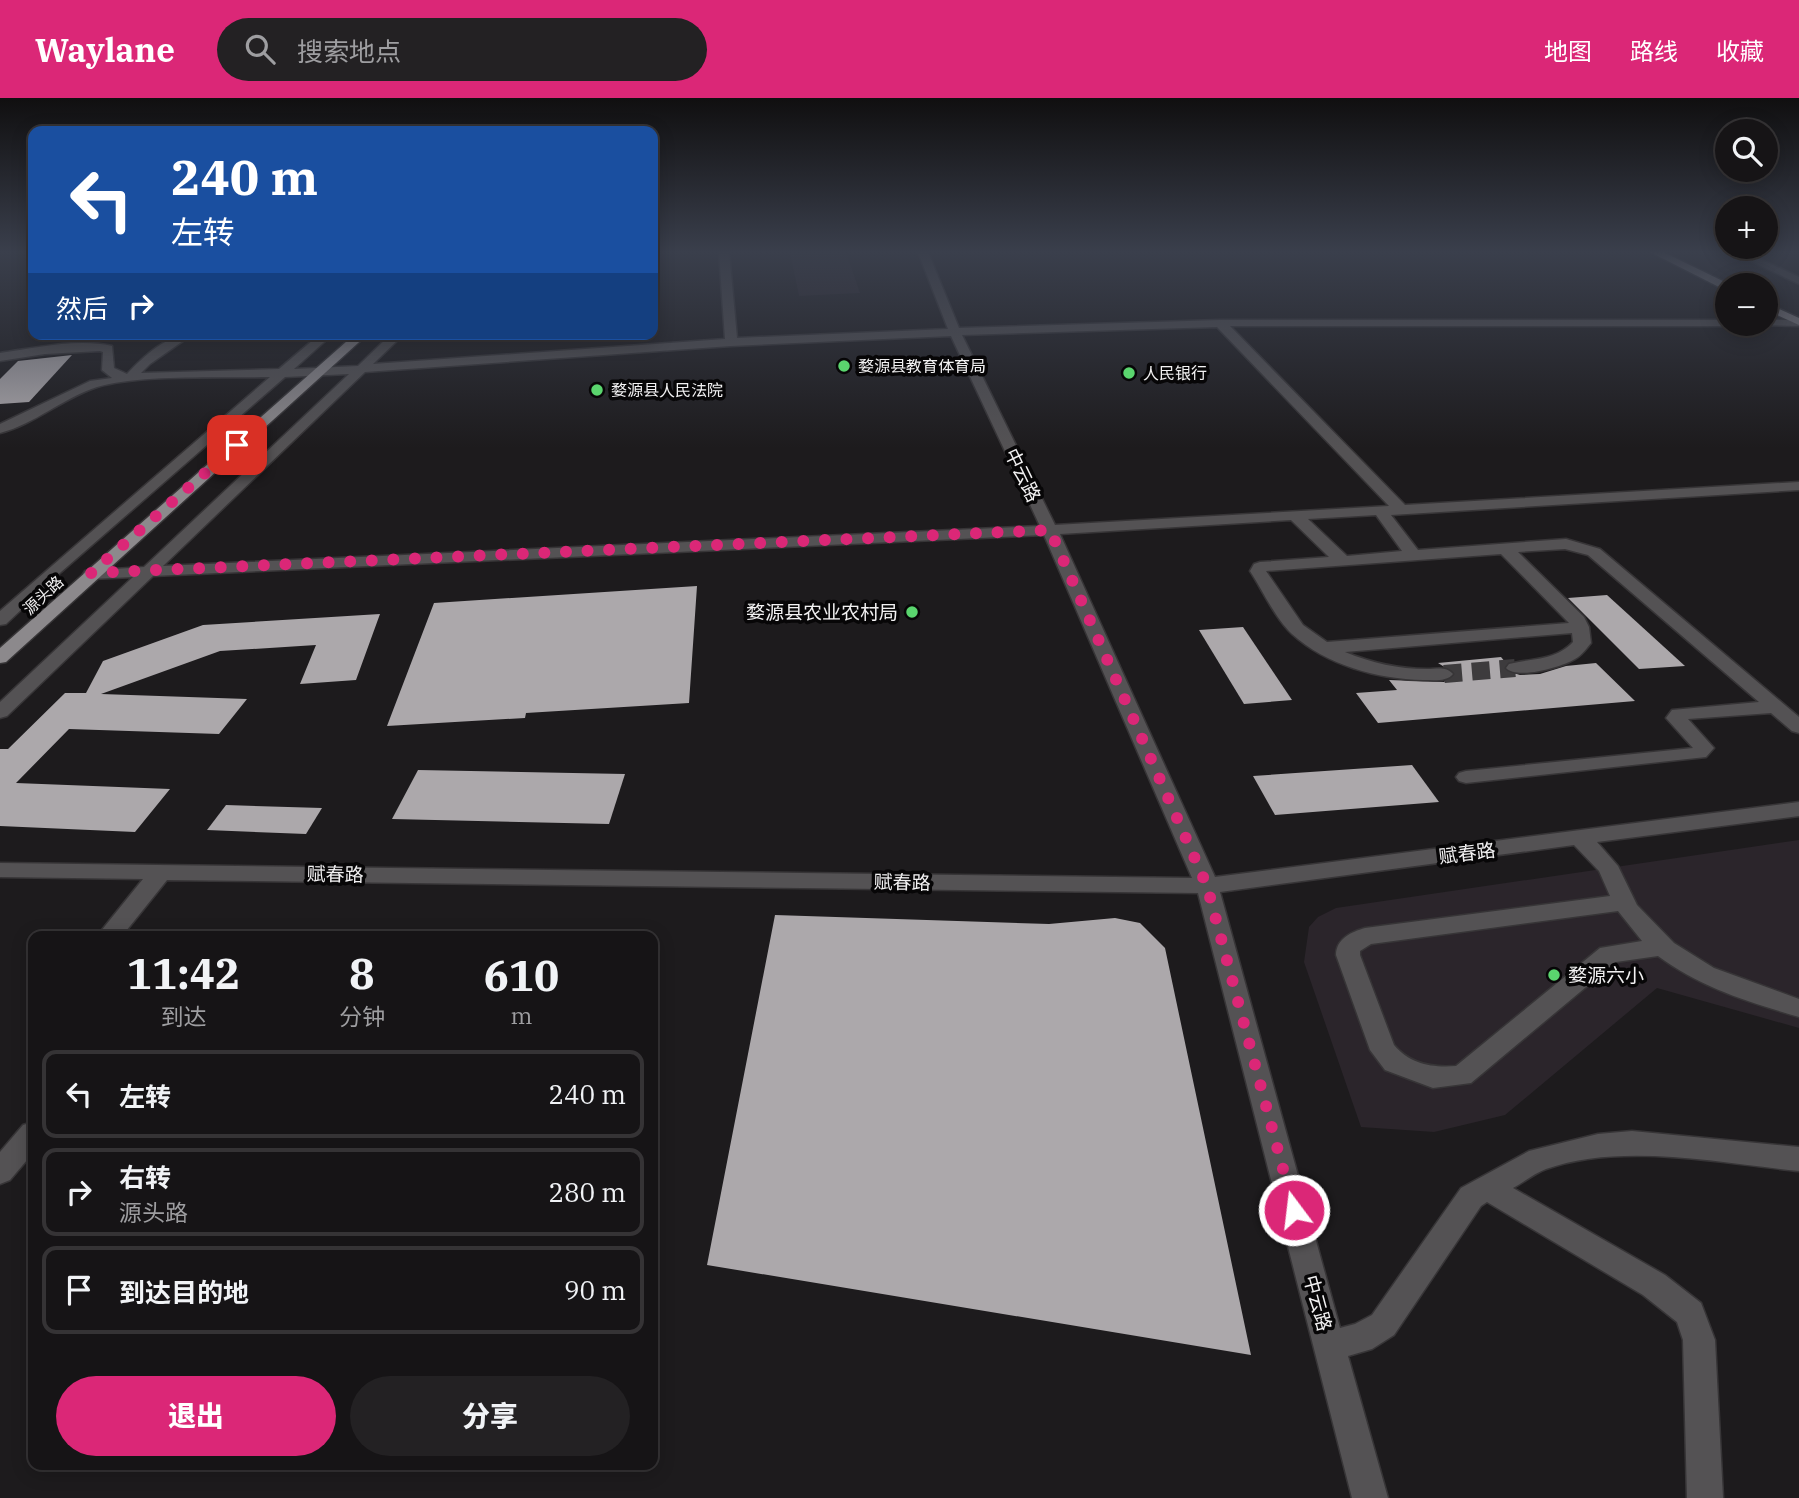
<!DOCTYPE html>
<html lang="zh">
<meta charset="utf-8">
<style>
:root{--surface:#161416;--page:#232123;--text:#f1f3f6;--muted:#9e9ea1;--line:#353335;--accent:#db2777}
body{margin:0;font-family:"IBM Plex Serif","Noto Sans SC",serif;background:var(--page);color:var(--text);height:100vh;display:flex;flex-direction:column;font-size:26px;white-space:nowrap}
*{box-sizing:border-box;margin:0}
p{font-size:23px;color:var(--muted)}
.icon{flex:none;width:38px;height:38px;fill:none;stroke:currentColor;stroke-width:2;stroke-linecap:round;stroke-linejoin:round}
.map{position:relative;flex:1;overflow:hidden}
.drawer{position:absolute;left:28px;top:833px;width:630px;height:539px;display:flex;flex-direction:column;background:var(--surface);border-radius:14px;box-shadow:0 4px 18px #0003,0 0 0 2px var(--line)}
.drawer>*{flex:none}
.guide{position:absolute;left:28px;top:28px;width:630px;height:214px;border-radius:14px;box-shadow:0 4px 18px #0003,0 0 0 2px var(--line);background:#1a4fa0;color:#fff;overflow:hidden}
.fabs{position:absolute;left:1715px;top:21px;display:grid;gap:14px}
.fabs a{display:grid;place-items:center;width:63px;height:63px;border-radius:50%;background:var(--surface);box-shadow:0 4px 18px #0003,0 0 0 2px var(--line);font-size:35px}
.pin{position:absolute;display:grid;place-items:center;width:60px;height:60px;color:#fff;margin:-30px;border-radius:14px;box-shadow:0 4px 10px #0006}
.me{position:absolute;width:77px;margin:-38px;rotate:345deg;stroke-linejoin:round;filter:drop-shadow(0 0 5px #0008)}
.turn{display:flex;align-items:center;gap:24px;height:147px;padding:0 28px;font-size:32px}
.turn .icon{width:91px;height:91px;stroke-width:2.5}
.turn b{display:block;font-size:49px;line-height:60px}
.then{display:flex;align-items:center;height:66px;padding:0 28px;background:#0003;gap:14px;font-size:26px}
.eta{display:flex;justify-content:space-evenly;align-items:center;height:119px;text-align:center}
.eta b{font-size:42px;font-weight:800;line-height:49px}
.button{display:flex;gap:14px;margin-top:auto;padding:14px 28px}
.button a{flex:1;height:80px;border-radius:42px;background:var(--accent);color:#fff;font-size:28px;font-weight:800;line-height:80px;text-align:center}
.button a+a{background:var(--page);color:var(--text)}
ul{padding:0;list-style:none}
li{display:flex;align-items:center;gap:21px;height:88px;margin:0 14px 10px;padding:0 14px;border:4px solid var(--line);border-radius:14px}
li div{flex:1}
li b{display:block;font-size:26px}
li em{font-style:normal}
header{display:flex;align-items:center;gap:42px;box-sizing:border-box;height:98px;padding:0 35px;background:var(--accent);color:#fff}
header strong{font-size:33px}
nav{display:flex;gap:38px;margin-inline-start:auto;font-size:24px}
.search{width:490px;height:63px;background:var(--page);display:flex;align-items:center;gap:18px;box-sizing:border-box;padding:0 24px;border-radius:38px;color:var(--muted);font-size:26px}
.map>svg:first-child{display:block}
</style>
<header>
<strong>Waylane</strong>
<div class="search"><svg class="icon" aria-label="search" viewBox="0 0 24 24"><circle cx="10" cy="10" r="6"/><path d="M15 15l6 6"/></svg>搜索地点</div>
<nav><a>地图</a><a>路线</a><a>收藏</a></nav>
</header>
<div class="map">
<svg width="1799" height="1400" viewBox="0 0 1799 1400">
<rect width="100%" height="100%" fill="#1d1b1d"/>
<g fill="#2b252b">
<polygon points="790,154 846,154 860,195 799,198"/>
<polygon points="1799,742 1799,930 1657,890 1505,1017 1434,1034 1361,1029 1304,864 1309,829 1318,819 1336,810"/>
</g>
<g fill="#aca8ab">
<polygon points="72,257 29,304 0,306 0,281 18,263"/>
<polygon points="697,488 689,605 526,615 525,620 387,628 434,505"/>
<polygon points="1607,497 1685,568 1639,571 1568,500"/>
<polygon points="380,516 356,582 300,586 316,547 220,553 101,596 247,601 219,636 69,631 16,685 170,691 135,734 0,728 0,651 8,651 65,595 86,595 103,563 203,527"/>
<polygon points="1243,529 1292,602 1244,606 1199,532"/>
<polygon points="1501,559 1506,565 1505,572 1520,577 1540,576 1566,568 1596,565 1635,603 1378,625 1356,595 1397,592 1389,582 1444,584 1456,576 1438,565"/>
<polygon points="1412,667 1439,704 1275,717 1253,678"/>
<polygon points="418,672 625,676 609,726 392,721"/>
<polygon points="226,707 322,710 306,736 207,732"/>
<polygon points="775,817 1049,826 1115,820 1140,825 1165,850 1251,1257 707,1167"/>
</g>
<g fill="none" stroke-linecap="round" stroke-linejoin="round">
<polyline stroke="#3d3b3d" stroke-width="18" stroke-dasharray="18 10" stroke-linecap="butt" points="1444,576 1515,570"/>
<defs>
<g id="minor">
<path d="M 719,154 L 729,154 L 737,240 L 948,231 L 918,154 L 928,154 L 959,230 L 1220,222 L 1727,222 L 1727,226 L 1732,226 L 1727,228 L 1230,228 L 1405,407 L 1799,384 L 1799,392 L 1391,417 L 1418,452 L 1566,441 L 1600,451 L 1799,619 L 1799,635 L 1792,633 L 1771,615 L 1688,621 L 1714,650 L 1706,659 L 1466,685 L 1459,683 L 1456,679 L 1459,675 L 1466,673 L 1693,650 L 1666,620 L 1672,612 L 1759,604 L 1588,457 L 1565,451 L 1518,454 L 1584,519 L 1589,529 L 1591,545 C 1586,551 1582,557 1575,561 C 1562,569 1517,582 1506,570 L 1509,566 C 1532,560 1555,563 1573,544 L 1572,535 L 1345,554 C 1372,565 1398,571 1427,571 C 1437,571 1446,568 1453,576 C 1447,584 1433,582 1423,582 C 1378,581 1326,567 1292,536 C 1275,520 1263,493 1250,473 L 1254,466 L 1260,464 L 1329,459 L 1291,422 L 1060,436 L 1215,779 L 1799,704 L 1799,718 L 1597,744 L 1618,768 L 1637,807 L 1674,845 L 1714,870 L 1799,901 L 1799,919 C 1749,904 1701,890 1658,858 L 1616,864 L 1471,985 L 1433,990 L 1385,972 L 1370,952 L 1336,857 C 1336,841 1351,834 1365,830 L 1610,798 L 1599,773 L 1574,747 L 1220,794 L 1340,1230 L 1355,1226 L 1372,1217 L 1461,1090 L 1529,1053 L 1598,1036 L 1632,1033 L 1799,1049 L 1799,1073 C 1721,1065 1621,1044 1546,1071 C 1535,1075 1524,1084 1513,1090 L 1665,1177 L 1701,1205 L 1715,1242 L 1723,1400 L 1687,1400 L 1683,1242 L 1677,1224 L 1643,1197 L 1487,1104 L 1481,1108 L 1394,1237 L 1372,1251 L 1348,1258 L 1388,1400 L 1352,1400 L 1198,795 L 167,782 L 122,838 L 97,838 L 143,781 L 0,779 L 0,765 L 1192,780 L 1044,437 L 153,478 L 7,618 L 0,620 L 0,604 L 133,479 L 91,481 L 85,479 L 83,476 L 85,473 L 144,469 L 349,276 L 285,279 L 61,474 L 6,526 L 0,527 L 0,513 L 270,279 C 222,280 141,276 97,289 C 63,300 35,326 0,335 L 0,326 L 90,283 L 112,280 L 102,272 L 103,254 L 100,253 L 45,256 L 0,263 L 0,255 C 35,250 77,240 112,248 L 114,270 L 127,276 C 144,258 167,236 193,236 L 150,266 L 141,275 L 279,271 L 320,236 L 333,236 L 294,271 L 358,268 L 391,236 L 404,236 L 373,266 L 725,241 ZM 1217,229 L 1389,408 L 1055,427 L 962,237 ZM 951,238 L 1040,428 L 163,468 L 365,274 L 731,248 ZM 1376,417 L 1402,453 L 1347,458 L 1308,421 ZM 1501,456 L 1569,525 L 1327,544 L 1303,527 L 1266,473 ZM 1618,813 L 1642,843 L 1600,850 L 1456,968 C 1432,970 1410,966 1394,947 L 1360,857 L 1360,853 L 1371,846 Z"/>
<polygon points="1732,154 1745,154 1799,179 1799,186"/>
<polygon points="1766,222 1799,222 1799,228 1762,227 1766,226"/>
<polygon points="33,1024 33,1055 10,1082 0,1086 0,1054 23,1027"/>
</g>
<g id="major">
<polygon points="1650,154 1663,154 1731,187 1727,187 1727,192 1723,191"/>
<polygon points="1766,205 1799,220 1799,227 1766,212"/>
<polygon points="355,236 368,236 6,564 0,565 0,550"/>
</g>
</defs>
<use href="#minor" stroke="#373537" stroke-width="3"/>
<use href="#major" stroke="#373537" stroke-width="3"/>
<use href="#minor" fill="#545254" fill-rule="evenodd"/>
<use href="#major" fill="#8c898c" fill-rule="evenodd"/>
</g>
<linearGradient id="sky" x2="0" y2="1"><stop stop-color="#100f10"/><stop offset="0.44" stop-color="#3a3f4c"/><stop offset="1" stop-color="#3a3f4c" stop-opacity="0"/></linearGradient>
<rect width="1799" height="350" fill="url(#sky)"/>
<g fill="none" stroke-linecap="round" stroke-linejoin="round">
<polyline stroke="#db2777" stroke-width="12" stroke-dasharray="0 21.6" points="237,347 91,475 1050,432 1207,788 1294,1112"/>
</g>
<g fill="#5ad56e" stroke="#070607" stroke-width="2.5">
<circle cx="844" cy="268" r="7"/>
<circle cx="1129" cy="275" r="7"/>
<circle cx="597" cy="292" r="7"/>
<circle cx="912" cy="514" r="7"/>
<circle cx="1554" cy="877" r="7"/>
</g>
<g text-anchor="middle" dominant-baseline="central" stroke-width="7" stroke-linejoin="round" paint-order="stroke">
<g font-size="16" fill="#f2f1f2" stroke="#070607" text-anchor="start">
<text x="858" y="268">婺源县教育体育局</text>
<text x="1143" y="275">人民银行</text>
<text x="611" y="292">婺源县人民法院</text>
</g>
<g font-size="16" fill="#f2f1f2" stroke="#070607">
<text transform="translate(43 497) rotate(-43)">源头路</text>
</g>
<g font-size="19" fill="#f2f1f2" stroke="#070607">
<text transform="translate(1023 377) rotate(64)">中云路</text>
<text transform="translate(1467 755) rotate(-7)">赋春路</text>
<text transform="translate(335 776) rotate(1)">赋春路</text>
<text transform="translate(902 784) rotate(1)">赋春路</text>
<text transform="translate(1318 1205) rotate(75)">中云路</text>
</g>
<g font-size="19" fill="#f2f1f2" stroke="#070607" text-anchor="end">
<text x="898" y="514">婺源县农业农村局</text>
<text x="1568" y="877" text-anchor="start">婺源六小</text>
</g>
</g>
</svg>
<div class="fabs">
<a><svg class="icon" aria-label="search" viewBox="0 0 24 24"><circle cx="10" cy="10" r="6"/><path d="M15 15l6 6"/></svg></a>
<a>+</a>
<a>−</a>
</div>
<div class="pin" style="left:237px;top:347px;background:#d93025"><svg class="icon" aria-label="arrive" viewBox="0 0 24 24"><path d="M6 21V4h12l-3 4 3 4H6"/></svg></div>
<svg class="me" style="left:1294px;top:1112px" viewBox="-20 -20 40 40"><circle r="17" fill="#db2777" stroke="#fff" stroke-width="3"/><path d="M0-11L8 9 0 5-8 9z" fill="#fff"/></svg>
<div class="guide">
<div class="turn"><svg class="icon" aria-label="left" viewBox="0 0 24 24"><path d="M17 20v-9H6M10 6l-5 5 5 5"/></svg><div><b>240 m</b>左转</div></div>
<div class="then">然后<svg class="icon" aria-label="right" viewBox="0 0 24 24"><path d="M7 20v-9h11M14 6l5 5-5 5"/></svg></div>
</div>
<section class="drawer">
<div class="eta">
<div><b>11:42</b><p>到达</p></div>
<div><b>8</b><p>分钟</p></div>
<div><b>610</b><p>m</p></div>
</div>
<ul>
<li><svg class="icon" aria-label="left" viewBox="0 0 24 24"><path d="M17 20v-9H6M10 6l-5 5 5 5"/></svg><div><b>左转</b></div><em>240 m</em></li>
<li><svg class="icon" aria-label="right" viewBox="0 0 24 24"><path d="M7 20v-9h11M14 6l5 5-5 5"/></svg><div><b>右转</b><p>源头路</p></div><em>280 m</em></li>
<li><svg class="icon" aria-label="arrive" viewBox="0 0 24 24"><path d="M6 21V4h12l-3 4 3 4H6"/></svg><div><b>到达目的地</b></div><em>90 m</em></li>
</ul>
<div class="button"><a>退出</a><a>分享</a></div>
</section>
</div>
